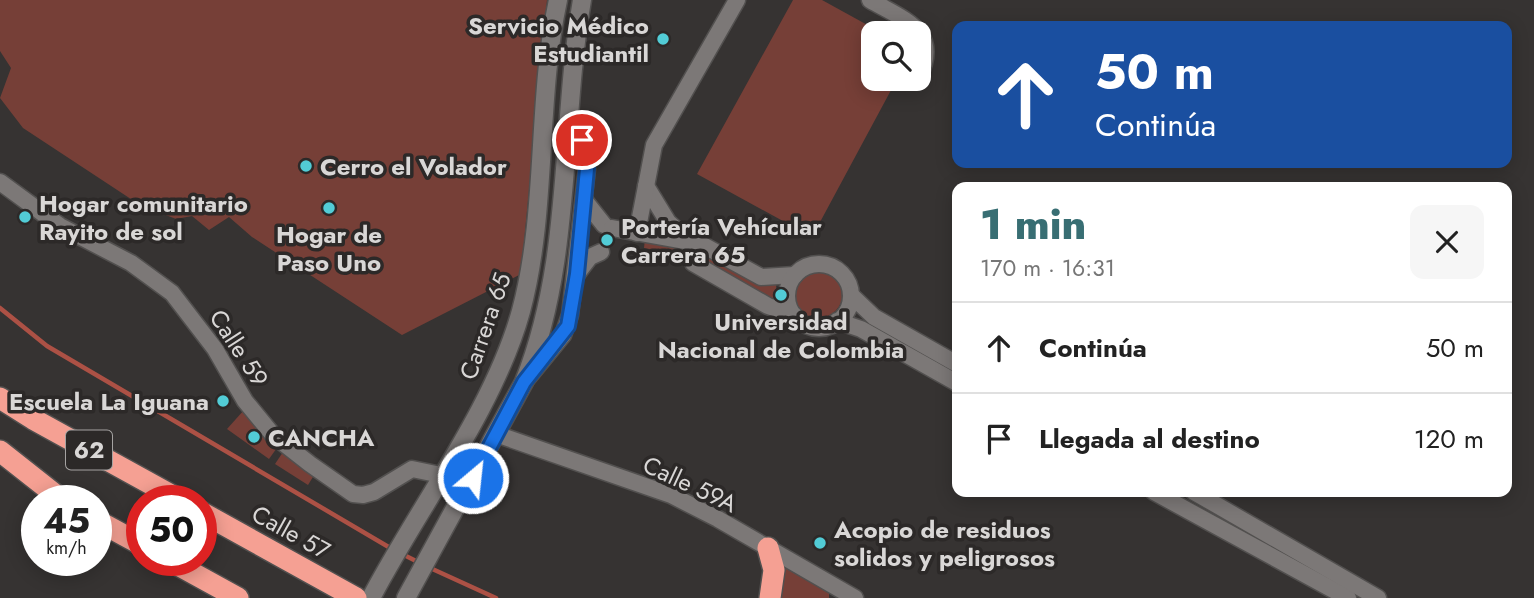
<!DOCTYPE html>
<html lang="es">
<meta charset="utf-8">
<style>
:root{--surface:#fff;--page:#f6f6f6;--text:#222;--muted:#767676;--line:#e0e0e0;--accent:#386e73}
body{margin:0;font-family:Jost,sans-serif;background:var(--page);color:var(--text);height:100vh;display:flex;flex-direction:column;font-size:26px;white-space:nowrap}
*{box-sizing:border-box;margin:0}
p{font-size:23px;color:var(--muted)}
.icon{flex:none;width:38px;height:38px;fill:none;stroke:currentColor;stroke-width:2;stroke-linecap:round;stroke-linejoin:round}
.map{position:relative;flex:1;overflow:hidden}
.side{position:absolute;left:952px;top:182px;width:560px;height:315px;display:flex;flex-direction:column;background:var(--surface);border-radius:14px;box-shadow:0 4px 18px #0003}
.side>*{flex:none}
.top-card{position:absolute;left:952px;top:21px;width:560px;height:147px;border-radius:14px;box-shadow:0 4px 18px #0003;background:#1a4fa0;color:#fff;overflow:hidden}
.buttons{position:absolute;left:861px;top:21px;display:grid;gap:14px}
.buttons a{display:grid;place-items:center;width:70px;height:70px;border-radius:14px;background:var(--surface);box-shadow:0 4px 18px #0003;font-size:35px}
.speed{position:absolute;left:21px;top:485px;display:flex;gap:14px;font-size:35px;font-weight:700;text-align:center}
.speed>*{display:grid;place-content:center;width:91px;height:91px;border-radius:50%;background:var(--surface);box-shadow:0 4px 18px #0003;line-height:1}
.speed small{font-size:18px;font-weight:400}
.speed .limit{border:10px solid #d22;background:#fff;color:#111}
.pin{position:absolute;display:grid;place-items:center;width:60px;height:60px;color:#fff;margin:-30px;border:4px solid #fff;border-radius:50%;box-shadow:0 2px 7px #0007}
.me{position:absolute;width:77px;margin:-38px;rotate:28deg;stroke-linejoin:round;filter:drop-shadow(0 0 5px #0008)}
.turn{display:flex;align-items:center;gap:24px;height:147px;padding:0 28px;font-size:32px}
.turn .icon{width:91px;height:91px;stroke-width:2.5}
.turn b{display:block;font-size:49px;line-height:60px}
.round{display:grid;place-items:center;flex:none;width:74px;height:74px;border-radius:14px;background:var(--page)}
.head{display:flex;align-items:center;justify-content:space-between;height:119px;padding:0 28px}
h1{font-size:42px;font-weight:800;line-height:52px;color:var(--accent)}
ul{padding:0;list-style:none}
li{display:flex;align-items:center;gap:21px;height:91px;padding:0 28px;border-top:2px solid var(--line)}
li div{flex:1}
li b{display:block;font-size:26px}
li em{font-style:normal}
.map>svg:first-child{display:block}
</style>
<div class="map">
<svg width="1534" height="598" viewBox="0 0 1534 598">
<rect width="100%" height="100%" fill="#363332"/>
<g fill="#763f37">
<polygon points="0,0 547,0 521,274 402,335 252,237 229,217 209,230 192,216 176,219 140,205 23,128 0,98 11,68 0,51"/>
<polygon points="793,0 822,0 882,33 873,33 873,79 897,79 812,237 697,174"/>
<polygon points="645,238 701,248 776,283 777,302 697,258 644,248"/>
<circle cx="818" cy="293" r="25"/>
<polygon points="244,410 279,445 269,459 227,429"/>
<polygon points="283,452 316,472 308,485 275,464"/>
<polygon points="779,563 829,589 829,598 779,598 782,587"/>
</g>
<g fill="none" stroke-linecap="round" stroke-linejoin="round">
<g stroke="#ac5145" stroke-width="4.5">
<polyline points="0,308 47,346 392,549"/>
<polyline points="400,553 420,563"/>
<polyline points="428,567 496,598"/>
</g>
<defs>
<g id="street">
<path d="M 870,0 C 904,20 941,30 919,77"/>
<polyline points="0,182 60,226 131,263 172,293 215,349 245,401 273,435 310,464 353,494 363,495 374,492 412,469 441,475"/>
<polyline points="646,186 668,222 689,241"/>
<polyline points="585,201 604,225"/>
<polyline points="612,228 701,244 761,277 795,275"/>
<polyline points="637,233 654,145 737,0"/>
<polyline points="693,263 768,306 794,315"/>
<circle cx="819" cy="296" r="32"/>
<polyline points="577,274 590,257 601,252"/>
<polyline points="851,295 874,317 957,364"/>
<polyline points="837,321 861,329 957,383"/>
<polyline points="526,380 563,335 570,315 587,169 582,140 570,122"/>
<polyline points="496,434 671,495 718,519 855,598"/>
<polyline points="1154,492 1348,598"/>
<polyline points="1194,492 1378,598"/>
</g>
<g id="secondary">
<path d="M 371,598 C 418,508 494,409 521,311 C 548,210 536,102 558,0"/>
<path d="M 406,598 L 524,382 C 573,259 560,128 582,0"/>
</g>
<g id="highway">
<polyline points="0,398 33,419 180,500"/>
<polyline points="0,451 62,500"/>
<polyline points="201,512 356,598"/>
<polyline points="96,520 142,545"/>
<polyline points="768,548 774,570 770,598"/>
<polyline points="169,560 238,598"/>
</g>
</defs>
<use href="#street" stroke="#52504f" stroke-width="19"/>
<use href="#secondary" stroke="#52504f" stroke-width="21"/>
<use href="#highway" stroke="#52504f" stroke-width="24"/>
<use href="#street" stroke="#7c7877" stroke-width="16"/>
<use href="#secondary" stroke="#7c7877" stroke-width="18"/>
<use href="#highway" stroke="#f5a093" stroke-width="21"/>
</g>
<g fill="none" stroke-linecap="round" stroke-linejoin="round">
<defs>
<polyline id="route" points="473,478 524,382 568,326 577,274 587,169 582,140"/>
</defs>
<use href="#route" stroke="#114b97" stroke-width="18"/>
<use href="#route" stroke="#1a73e8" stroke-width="12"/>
</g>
<g fill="#52ccd6" stroke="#2c2928" stroke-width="2.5">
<circle cx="663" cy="39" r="7"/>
<circle cx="306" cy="166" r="7"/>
<circle cx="329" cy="208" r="7"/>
<circle cx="25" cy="217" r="7"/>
<circle cx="607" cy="240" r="7"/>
<circle cx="781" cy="295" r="7"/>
<circle cx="223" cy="401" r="7"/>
<circle cx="254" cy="437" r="7"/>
<circle cx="820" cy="543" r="7"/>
</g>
<g text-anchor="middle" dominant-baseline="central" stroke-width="7" stroke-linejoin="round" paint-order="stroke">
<rect fill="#2c2928" stroke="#a5a3a2" stroke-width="2" x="66" y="430.5" width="46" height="39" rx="5"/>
<g font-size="23" font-weight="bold" fill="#d9d7d6">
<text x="89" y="450">62</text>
</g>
<g font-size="24" font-weight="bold" fill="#d9d7d6" stroke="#2c2928" text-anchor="start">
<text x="649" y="25" text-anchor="end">Servicio Médico<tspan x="649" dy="28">Estudiantil</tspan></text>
<text x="320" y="166">Cerro el Volador</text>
<text x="39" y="203">Hogar comunitario<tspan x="39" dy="28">Rayito de sol</tspan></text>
<text x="621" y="226">Portería Vehícular<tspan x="621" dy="28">Carrera 65</tspan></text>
<text x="329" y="234" text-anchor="middle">Hogar de<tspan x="329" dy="28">Paso Uno</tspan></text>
<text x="781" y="321" text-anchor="middle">Universidad<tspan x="781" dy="28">Nacional de Colombia</tspan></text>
<text x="209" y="401" text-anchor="end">Escuela La Iguana</text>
<text x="268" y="437">CANCHA</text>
<text x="834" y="529">Acopio de residuos<tspan x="834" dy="28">solidos y peligrosos</tspan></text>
</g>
<g font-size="24" fill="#d9d7d6" stroke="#2c2928">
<text transform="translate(485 326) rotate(-71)">Carrera 65</text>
<text transform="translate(239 348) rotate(57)">Calle 59</text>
<text transform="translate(690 484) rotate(25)">Calle 59A</text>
<text transform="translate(291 532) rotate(29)">Calle 57</text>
</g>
</g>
</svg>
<div class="buttons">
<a><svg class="icon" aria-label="search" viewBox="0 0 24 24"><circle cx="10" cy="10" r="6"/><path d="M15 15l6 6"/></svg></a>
</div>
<div class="speed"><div>45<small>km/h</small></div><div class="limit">50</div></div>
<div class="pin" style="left:582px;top:140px;background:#d93025"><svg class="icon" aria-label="arrive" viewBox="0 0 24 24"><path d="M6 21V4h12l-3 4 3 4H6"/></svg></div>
<svg class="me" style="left:473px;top:478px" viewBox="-20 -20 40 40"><circle r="17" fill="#1a73e8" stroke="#fff" stroke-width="3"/><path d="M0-11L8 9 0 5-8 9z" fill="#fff"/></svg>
<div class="top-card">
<div class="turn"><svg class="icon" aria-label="ahead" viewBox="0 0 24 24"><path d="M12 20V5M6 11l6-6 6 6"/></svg><div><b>50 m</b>Continúa</div></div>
</div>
<section class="side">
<div class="head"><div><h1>1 min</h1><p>170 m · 16:31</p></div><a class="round"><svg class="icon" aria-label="close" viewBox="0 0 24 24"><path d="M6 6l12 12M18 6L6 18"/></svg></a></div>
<ul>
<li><svg class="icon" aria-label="ahead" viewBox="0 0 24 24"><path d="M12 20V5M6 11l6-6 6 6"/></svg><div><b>Continúa</b></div><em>50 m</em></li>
<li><svg class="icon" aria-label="arrive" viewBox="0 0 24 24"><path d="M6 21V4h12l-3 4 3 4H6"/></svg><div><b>Llegada al destino</b></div><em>120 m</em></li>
</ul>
</section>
</div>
